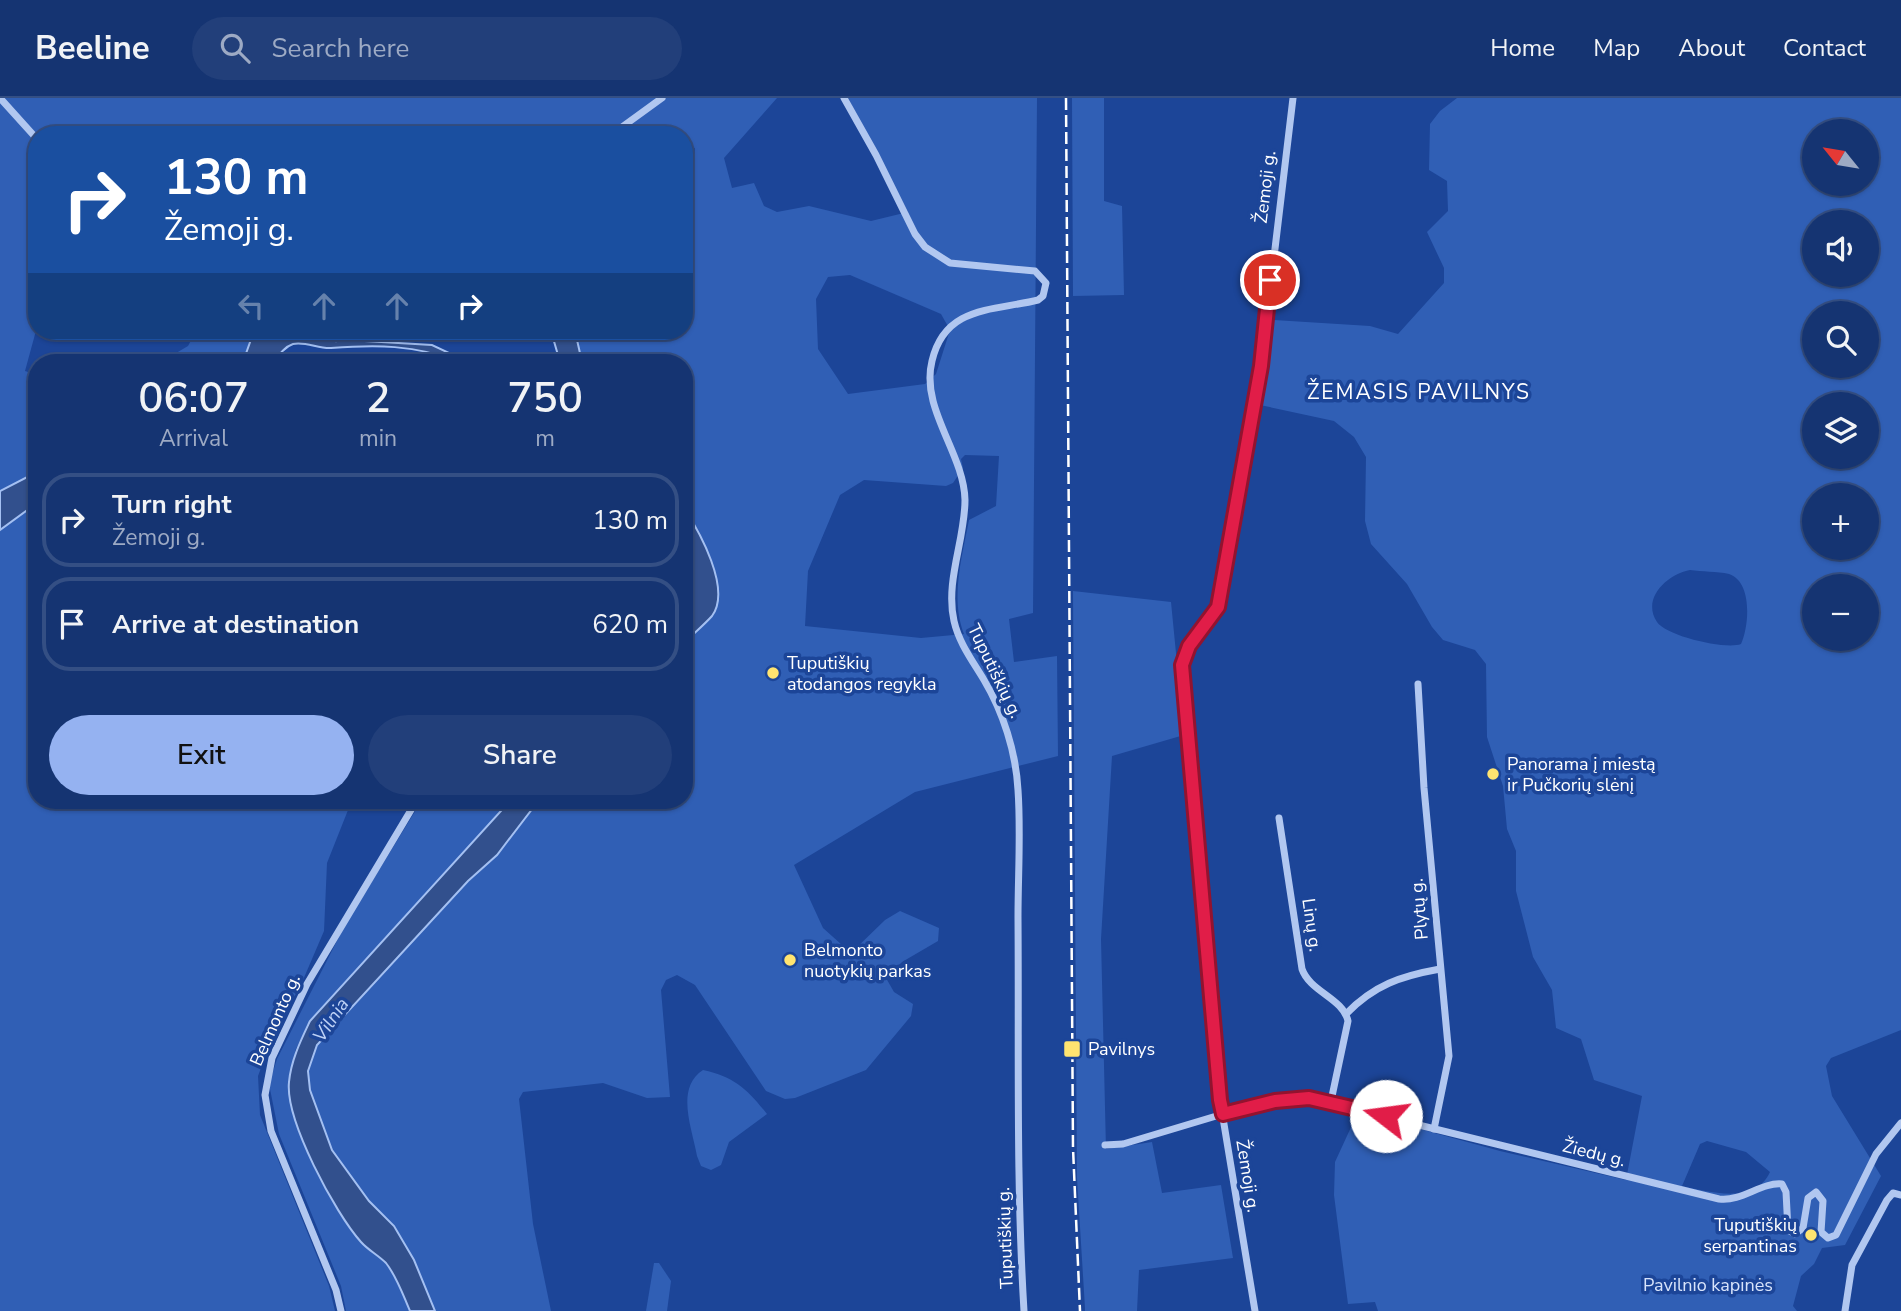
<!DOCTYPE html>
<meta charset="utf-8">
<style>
:root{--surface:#153472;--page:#223f7a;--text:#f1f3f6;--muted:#9daac4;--line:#344f84;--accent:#95b2f1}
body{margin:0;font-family:"Nunito Sans",sans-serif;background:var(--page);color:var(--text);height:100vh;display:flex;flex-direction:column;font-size:26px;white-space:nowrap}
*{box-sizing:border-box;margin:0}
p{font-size:23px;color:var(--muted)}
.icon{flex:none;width:38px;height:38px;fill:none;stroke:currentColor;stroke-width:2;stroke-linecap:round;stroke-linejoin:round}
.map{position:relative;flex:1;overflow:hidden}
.sheet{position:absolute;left:28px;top:256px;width:665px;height:455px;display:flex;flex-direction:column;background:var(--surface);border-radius:28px;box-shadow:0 2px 5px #0004,0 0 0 2px var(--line)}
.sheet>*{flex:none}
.banner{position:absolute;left:28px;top:28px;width:665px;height:214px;border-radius:28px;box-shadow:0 2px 5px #0004,0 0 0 2px var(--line);background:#1a4fa0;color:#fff;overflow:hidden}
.needle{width:46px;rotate:300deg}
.fabs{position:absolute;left:1802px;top:21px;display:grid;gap:14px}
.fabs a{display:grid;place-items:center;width:77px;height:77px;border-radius:50%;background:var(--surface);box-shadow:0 2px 5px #0004,0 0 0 2px var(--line);font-size:35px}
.pin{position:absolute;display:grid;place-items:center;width:60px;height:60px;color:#fff;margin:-30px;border:4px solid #fff;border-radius:50%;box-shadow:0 2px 7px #0007}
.me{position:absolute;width:77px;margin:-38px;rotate:285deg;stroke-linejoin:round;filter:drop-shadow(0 0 5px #0008)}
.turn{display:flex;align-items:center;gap:24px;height:147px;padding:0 21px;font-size:32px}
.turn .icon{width:91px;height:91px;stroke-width:2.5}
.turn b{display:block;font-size:49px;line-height:60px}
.lanes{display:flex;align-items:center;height:66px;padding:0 21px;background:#0003;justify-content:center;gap:35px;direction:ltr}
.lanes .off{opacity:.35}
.eta{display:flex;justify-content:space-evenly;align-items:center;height:119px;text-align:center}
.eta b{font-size:42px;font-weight:600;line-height:49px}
.action{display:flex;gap:14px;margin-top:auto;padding:14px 21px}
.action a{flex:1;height:80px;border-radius:42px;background:var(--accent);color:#111;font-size:28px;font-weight:600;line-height:80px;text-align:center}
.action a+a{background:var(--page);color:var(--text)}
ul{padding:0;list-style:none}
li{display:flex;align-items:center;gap:21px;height:94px;margin:0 14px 10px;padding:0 7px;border:4px solid var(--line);border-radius:28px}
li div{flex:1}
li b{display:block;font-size:26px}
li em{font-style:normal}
header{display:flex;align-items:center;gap:42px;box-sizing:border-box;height:98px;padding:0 35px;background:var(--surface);border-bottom:2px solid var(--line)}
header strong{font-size:33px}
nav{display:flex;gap:38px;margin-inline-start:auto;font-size:24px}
.search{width:490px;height:63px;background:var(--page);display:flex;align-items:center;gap:18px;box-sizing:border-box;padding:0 24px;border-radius:38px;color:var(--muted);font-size:26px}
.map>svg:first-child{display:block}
</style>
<header>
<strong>Beeline</strong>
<div class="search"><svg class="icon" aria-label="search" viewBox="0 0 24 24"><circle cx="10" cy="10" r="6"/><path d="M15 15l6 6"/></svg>Search here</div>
<nav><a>Home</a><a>Map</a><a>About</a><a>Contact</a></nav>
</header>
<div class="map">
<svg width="1901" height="1213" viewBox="0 0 1901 1213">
<rect width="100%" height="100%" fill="#1c4598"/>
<g fill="#305fb5" fill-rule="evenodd">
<path d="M 0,0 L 777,0 L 724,60 L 732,90 L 754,85 L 764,108 L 777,114 L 809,108 L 871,123 L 908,114 L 848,0 L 1037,0 L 1033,515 L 1009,521 L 1014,564 L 1057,558 L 1058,658 L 915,694 L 794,767 L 823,830 L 851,855 L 885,822 L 900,813 L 939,830 L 938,843 L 902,864 L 886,880 L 894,894 L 913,906 L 911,918 L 866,972 L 795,1000 L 785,1001 L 766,993 L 695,887 L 677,877 L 666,882 L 661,892 L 670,999 L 647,1000 L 603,985 L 523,994 L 519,1001 L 533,1126 L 551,1213 L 435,1213 L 414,1162 L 394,1128 L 369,1103 L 332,1052 L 310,992 L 308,973 L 317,947 L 468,783 L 497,757 L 539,702 L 684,702 L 684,545 L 713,516 L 700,435 L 684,410 L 684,264 L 582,264 L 575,233 L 684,233 L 684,83 L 695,63 L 695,50 L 684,53 L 684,37 L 37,37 L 37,229 L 25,273 L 37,277 L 37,374 L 0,393 ZM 850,177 L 941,216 L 950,232 L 936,276 L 925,286 L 848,296 L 818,251 L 816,201 L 828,179 ZM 965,357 L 999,358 L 996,408 L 969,422 C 962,459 950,500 964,536 L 921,540 L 805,528 L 808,473 L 840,397 L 864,382 L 946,388 L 953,385 L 963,370 L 961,361 Z"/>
<polygon points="1072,0 1104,0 1104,103 1122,108 1124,197 1073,198"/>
<path d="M 1457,0 L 1901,0 L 1901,932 L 1831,960 L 1826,968 L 1832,998 L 1881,1078 L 1845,1147 L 1822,1150 L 1814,1166 L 1801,1178 L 1793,1208 L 1797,1213 L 1378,1213 L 1375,1204 L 1348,1206 L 1334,1097 L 1335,1064 L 1358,1014 L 1500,1053 L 1626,1082 L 1642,998 L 1594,982 L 1581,941 L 1556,930 L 1552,892 L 1533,859 L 1516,793 L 1516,753 L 1507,731 L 1503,688 L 1487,639 L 1486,566 L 1475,552 L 1443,542 L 1432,529 L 1407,486 L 1371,446 L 1365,423 L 1366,359 L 1354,339 L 1334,323 L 1260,307 L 1274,222 L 1370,228 L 1398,236 L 1444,185 L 1444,170 L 1427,134 L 1448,113 L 1447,83 L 1429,72 L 1430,26 L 1440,13 ZM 1815,33 L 1867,33 L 1867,86 L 1815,86 ZM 1815,124 L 1867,124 L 1867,177 L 1815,177 ZM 1815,215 L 1867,215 L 1867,268 L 1815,268 ZM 1815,306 L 1867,306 L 1867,359 L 1815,359 ZM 1815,397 L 1867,397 L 1867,450 L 1815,450 ZM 1690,472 C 1702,474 1717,473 1729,476 C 1753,484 1749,529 1741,546 C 1726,552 1666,538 1657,524 C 1641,500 1668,476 1690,472 ZM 1815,488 L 1867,488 L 1867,541 L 1815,541 ZM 1707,1043 L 1746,1054 L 1770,1074 C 1755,1107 1710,1094 1682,1088 L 1700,1046 Z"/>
<polygon points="196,233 254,233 243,264 161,264 188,248"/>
<polygon points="37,405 37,702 352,702 327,765 324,833 300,889 277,927 258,978 260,1017 329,1188 335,1213 0,1213 0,432"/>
<polygon points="1073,493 1171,504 1184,637 1112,658 1101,841 1106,1051 1152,1044 1162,1095 1221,1087 1233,1160 1139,1172 1137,1213 1085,1213 1085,1210 1077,1080"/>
<polygon points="422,702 511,702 310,922 295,953 338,1113 362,1145 386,1165 398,1184 410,1213 346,1213 341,1188 279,1036 269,986 277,961 344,829"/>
<path d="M 703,972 C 735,979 747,991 767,1016 L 729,1044 L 721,1067 L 711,1072 L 701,1068 L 697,1058 C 692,1030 675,990 703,972 Z"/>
<polygon points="654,1165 659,1165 671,1183 667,1213 646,1213"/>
</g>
<g fill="#32508d" stroke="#a4c0f2" stroke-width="2">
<path d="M 254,233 L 312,233 L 299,235 L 298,239 L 432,247 L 462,261 L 457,264 C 417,246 373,247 331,250 C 319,251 305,243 293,246 C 284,249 279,257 274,264 L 243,264 Z"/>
<polygon points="551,233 575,233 582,264 560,264"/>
<polygon points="37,374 37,405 0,432 0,393"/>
<path d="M 684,410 C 699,433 732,491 712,518 C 704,527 693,536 684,545 L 684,511 L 688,508 L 684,491 Z"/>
<path d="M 511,702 L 539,702 L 497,757 L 468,783 L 317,947 L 308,973 L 310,992 L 332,1052 L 369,1103 L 394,1128 L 414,1162 L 435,1213 L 410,1213 C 403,1197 397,1179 386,1165 C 378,1157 368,1152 361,1144 C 335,1115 285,1022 289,984 C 291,962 301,942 310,923 Z"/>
</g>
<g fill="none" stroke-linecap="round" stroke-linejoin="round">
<polyline stroke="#a4c0f2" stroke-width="2.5" points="336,243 336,233"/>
<g stroke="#b1c7f0" stroke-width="7">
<polyline points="0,0 37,41"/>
<path d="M 844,0 L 876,57 L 915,136 L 925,149 L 950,165 L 1035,173 L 1046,185 L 1043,198 L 1038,202 C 994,213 945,207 932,263 C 920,311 964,355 965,402 C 965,442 945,483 954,523 C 959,545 972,562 984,582 C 1003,614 1016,654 1018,692 C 1021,734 1018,777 1018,819 C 1019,951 1016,1082 1024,1213"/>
<polyline points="611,37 662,0"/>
<polyline points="1418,586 1424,690 1449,958 1434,1031"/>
<path d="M 1279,720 L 1302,871 C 1310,894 1343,900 1348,923 L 1331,1003"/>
<path d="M 1346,916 C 1374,887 1401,878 1440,871"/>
<path d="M 1105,1047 L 1123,1046 L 1223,1016 L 1275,1003 L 1309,1000 L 1719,1101 C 1742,1104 1761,1084 1782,1086 L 1786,1094 L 1788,1132 L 1795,1136 L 1803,1130 L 1808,1100 L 1816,1094 L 1823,1103 L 1821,1134 L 1828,1140 L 1836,1137 L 1876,1056 L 1901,1025"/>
<polyline points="341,1213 336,1192 271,1033 265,997 272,960 307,886 417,702"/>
<polyline points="1255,1213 1220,1002 1182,567 1189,548 1218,509 1227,461 1261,268 1293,0"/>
<polyline points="1845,1213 1852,1167 1887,1102 1893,1095 1901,1097"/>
</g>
<polyline stroke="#fff" stroke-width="2.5" stroke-dasharray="12 5" stroke-linecap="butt" points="1066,0 1073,1050 1080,1213"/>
</g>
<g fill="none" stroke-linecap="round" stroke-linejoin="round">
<defs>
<polyline id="route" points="1270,182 1261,268 1218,509 1189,548 1182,567 1220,1002 1223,1016 1275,1003 1309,1000 1386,1018"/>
</defs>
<use href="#route" stroke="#92132f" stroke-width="18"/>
<use href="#route" stroke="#e11d48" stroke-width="12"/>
</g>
<g fill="#ffe470" stroke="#1c4598" stroke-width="2.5">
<circle cx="773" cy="575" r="7"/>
<circle cx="1493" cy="676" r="7"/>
<circle cx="790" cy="862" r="7"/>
<rect x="1063" y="942" width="18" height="18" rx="3.5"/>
<circle cx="1811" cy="1137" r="7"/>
</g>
<g text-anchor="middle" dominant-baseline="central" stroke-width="7" stroke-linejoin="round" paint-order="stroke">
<g font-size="18" fill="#fff" stroke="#1c4598">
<text transform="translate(1265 89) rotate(-83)">Žemoji g.</text>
<text transform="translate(995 573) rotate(64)">Tuputiškių g.</text>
<text transform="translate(1419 811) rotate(-95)">Plytų g.</text>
<text transform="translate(1312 827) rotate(82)">Linų g.</text>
<text transform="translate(275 922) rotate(-66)">Belmonto g.</text>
<text transform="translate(1594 1055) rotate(14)">Žiedų g.</text>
<text transform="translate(1248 1078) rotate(81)">Žemoji g.</text>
<text transform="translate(1005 1140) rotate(-92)">Tuputiškių g.</text>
</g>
<g font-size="18" fill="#fff" stroke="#1c4598" text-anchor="start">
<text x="787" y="565">Tuputiškių<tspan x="787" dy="21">atodangos regykla</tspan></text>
<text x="1507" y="666">Panorama į miestą<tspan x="1507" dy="21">ir Pučkorių slėnį</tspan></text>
<text x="804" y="852">Belmonto<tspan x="804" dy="21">nuotykių parkas</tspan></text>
<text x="1088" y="951">Pavilnys</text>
<text x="1797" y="1127" text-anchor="end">Tuputiškių<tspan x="1797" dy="21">serpantinas</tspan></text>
</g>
<g font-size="18" fill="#d8e4fb" stroke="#1c4598">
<text x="1708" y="1187">Pavilnio kapinės</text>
</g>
<g font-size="19" font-style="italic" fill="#bed2f6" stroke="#1c4598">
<text transform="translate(331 922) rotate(-56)">Vilnia</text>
</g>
<g font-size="21" letter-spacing="2" fill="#fff" stroke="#1c4598">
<text x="1419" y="294">ŽEMASIS PAVILNYS</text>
</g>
</g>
</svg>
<div class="fabs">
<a><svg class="needle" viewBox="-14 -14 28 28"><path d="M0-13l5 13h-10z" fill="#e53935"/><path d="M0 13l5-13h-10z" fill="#9daac4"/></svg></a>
<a><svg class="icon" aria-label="sound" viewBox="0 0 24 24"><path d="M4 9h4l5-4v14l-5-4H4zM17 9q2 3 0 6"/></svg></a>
<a><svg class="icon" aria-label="search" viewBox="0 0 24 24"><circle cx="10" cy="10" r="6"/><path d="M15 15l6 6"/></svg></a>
<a><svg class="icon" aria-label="layers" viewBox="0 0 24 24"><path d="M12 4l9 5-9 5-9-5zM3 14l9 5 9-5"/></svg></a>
<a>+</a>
<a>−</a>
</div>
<div class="pin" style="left:1270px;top:182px;background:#d93025"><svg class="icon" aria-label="arrive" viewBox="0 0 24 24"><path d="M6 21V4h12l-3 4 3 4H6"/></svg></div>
<svg class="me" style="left:1386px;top:1018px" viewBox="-20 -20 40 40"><circle r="19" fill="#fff"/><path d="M0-13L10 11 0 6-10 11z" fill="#e11d48"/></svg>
<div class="banner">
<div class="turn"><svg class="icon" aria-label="right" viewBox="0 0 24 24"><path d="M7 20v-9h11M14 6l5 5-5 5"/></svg><div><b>130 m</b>Žemoji g.</div></div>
<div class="lanes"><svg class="icon off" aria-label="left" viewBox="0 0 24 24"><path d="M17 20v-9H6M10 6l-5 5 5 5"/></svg><svg class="icon off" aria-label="ahead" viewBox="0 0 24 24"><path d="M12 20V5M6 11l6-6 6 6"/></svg><svg class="icon off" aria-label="ahead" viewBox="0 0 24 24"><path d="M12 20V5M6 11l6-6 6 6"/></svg><svg class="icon" aria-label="right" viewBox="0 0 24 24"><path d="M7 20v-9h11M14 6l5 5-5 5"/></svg></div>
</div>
<section class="sheet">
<div class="eta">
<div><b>06:07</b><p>Arrival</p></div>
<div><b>2</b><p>min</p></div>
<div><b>750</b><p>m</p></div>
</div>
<ul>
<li><svg class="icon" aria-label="right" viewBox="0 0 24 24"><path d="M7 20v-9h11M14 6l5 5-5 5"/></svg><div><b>Turn right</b><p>Žemoji g.</p></div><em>130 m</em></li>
<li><svg class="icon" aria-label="arrive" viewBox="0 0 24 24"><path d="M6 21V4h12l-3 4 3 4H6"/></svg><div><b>Arrive at destination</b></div><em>620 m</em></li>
</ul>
<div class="action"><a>Exit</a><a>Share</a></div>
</section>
</div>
